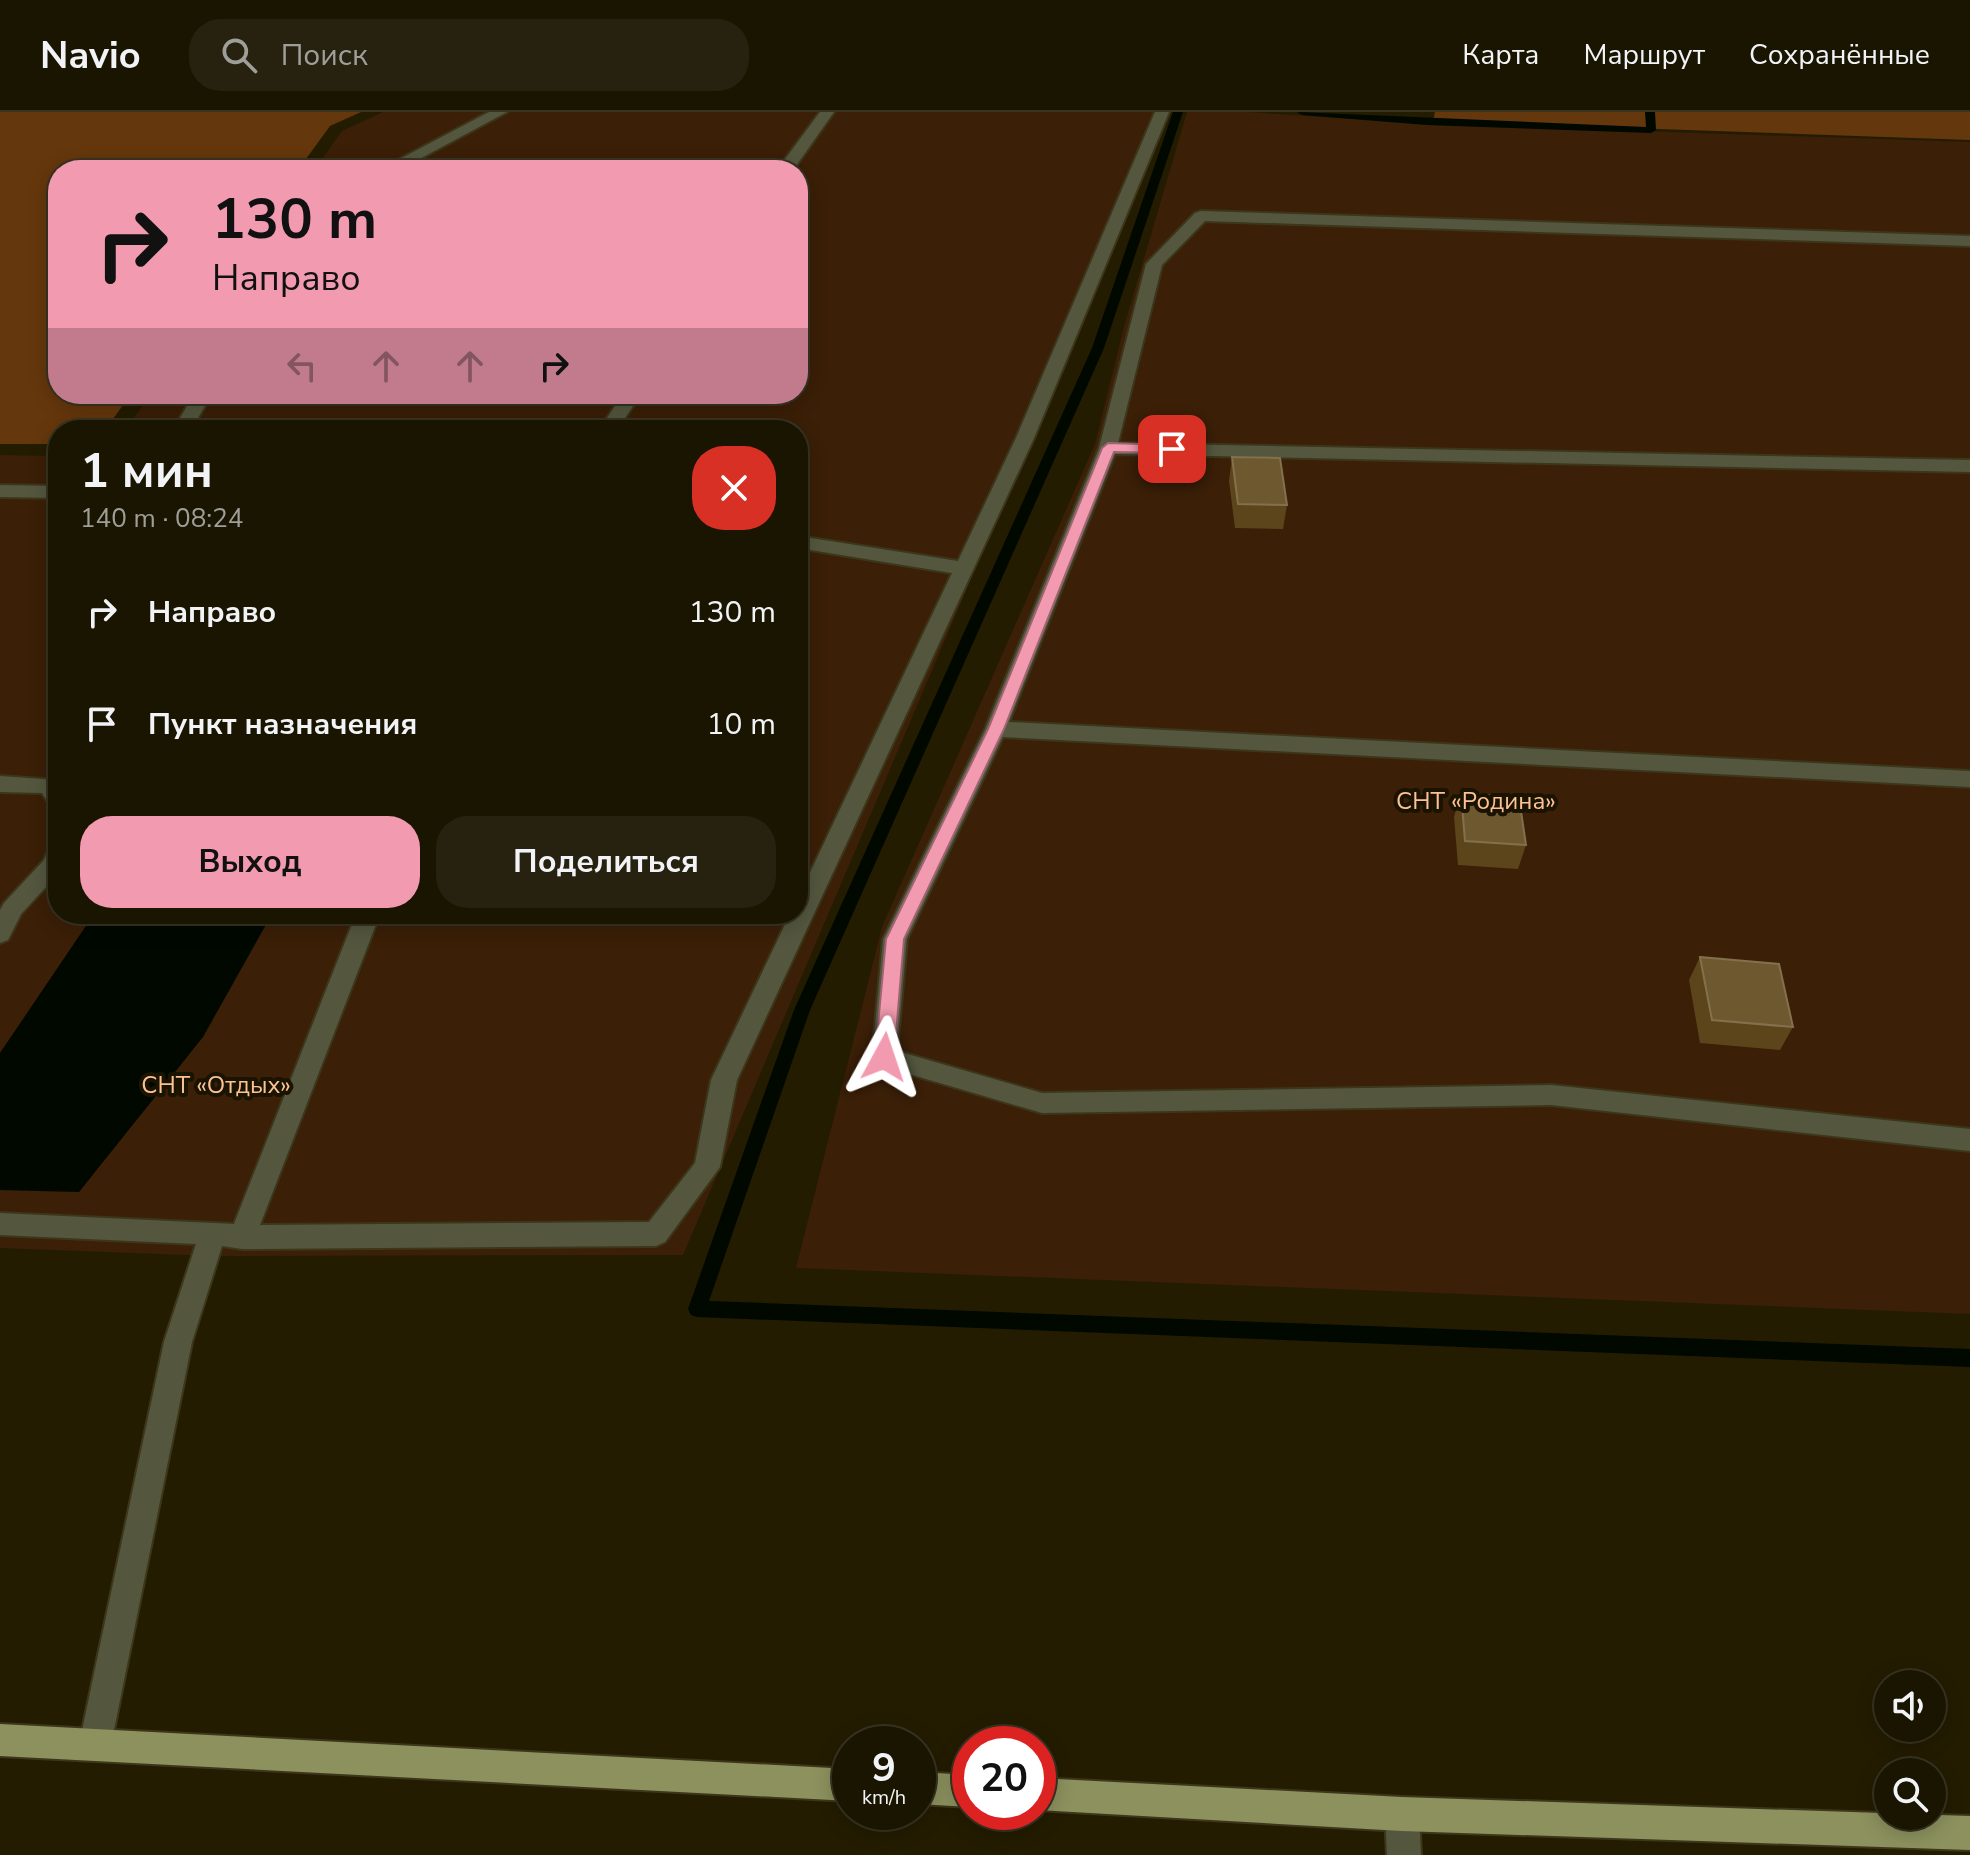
<!DOCTYPE html>
<html lang="ru">
<meta charset="utf-8">
<style>
:root{--surface:#1a1500;--page:#27220f;--text:#f1f3f6;--muted:#9f9f99;--line:#383422;--accent:#f29aaf}
body{margin:0;font-family:"Nunito Sans",sans-serif;background:var(--page);color:var(--text);height:100vh;display:flex;flex-direction:column;font-size:30px;white-space:nowrap}
*{box-sizing:border-box;margin:0}
p{font-size:26px;color:var(--muted)}
.icon{flex:none;width:44px;height:44px;fill:none;stroke:currentColor;stroke-width:2;stroke-linecap:round;stroke-linejoin:round}
.map{position:relative;flex:1;overflow:hidden}
.drawer{position:absolute;left:48px;top:308px;width:760px;height:504px;display:flex;flex-direction:column;background:var(--surface);border-radius:32px;box-shadow:0 4px 20px #0003,0 0 0 2px var(--line)}
.drawer>*{flex:none}
.hud{position:absolute;left:48px;top:48px;width:760px;height:244px;border-radius:32px;box-shadow:0 4px 20px #0003,0 0 0 2px var(--line);background:#f29aaf;color:#111;overflow:hidden}
.controls{position:absolute;left:1874px;top:1558px;display:grid;gap:16px}
.controls a{display:grid;place-items:center;width:72px;height:72px;border-radius:50%;background:var(--surface);box-shadow:0 4px 20px #0003,0 0 0 2px var(--line);font-size:40px}
.speed{position:absolute;left:832px;top:1614px;display:flex;gap:16px;font-size:40px;font-weight:700;text-align:center}
.speed>*{display:grid;place-content:center;width:104px;height:104px;border-radius:50%;background:var(--surface);box-shadow:0 4px 20px #0003,0 0 0 2px var(--line);line-height:1}
.speed small{font-size:20px;font-weight:400}
.speed .limit{border:12px solid #d22;background:#fff;color:#111}
.pin{position:absolute;display:grid;place-items:center;width:68px;height:68px;color:#fff;margin:-34px;border-radius:16px;box-shadow:0 4px 12px #0006}
.me{position:absolute;width:88px;margin:-44px;rotate:5deg;stroke-linejoin:round;filter:drop-shadow(0 0 6px #0008)}
.turn{display:flex;align-items:center;gap:28px;height:168px;padding:0 32px;font-size:36px}
.turn .icon{width:104px;height:104px;stroke-width:2.5}
.turn b{display:block;font-size:56px;line-height:68px}
.lanes{display:flex;align-items:center;height:76px;padding:0 32px;background:#0003;justify-content:center;gap:40px;direction:ltr}
.lanes .off{opacity:.35}
.round{display:grid;place-items:center;flex:none;width:84px;height:84px;border-radius:32px;background:var(--page)}
.head{display:flex;align-items:center;justify-content:space-between;height:136px;padding:0 32px}
h1{font-size:48px;font-weight:700;line-height:60px}
.primary-button{display:flex;gap:16px;margin-top:auto;padding:16px 32px}
.primary-button a{flex:1;height:92px;border-radius:32px;background:var(--accent);color:#111;font-size:32px;font-weight:700;line-height:92px;text-align:center}
.primary-button a+a{background:var(--page);color:var(--text)}
ul{padding:0;list-style:none}
li{display:flex;align-items:center;gap:24px;height:112px;padding:0 32px}
li div{flex:1}
li b{display:block;font-size:30px}
li em{font-style:normal}
header{display:flex;align-items:center;gap:48px;box-sizing:border-box;height:112px;padding:0 40px;background:var(--surface);border-bottom:2px solid var(--line)}
header strong{font-size:38px}
nav{display:flex;gap:44px;margin-inline-start:auto;font-size:28px}
.search{width:560px;height:72px;background:var(--page);display:flex;align-items:center;gap:20px;box-sizing:border-box;padding:0 28px;border-radius:32px;color:var(--muted);font-size:30px}
.map>svg:first-child{display:block}
</style>
<header>
<strong>Navio</strong>
<div class="search"><svg class="icon" aria-label="search" viewBox="0 0 24 24"><circle cx="10" cy="10" r="6"/><path d="M15 15l6 6"/></svg>Поиск</div>
<nav><a>Карта</a><a>Маршрут</a><a>Сохранённые</a></nav>
</header>
<div class="map">
<svg width="1970" height="1743" viewBox="0 0 1970 1743">
<rect width="100%" height="100%" fill="#231c00"/>
<g fill="#3b1f07">
<polygon points="383,0 1170,0 683,1143 211,1144 0,1136 0,343 58,344 58,802 798,802 798,318 125,318 151,282 798,282 798,58 314,58 342,19"/>
<polygon points="1187,0 1248,0 1431,12 1970,30 1970,1202 796,1156 882,815 1095,332 1125,211"/>
</g>
<g fill="#65370c">
<polygon points="0,0 361,0 330,14 298,58 58,58 58,282 131,282 105,318 58,318 58,332 0,332"/>
<polygon points="1435,0 1970,0 1970,28 1433,9"/>
</g>
<polygon fill="#000800" points="94,802 272,802 203,925 79,1080 0,1078 0,941"/>
<g fill="none" stroke-linecap="round" stroke-linejoin="round">
<g fill="#000800" fill-rule="evenodd">
<polygon points="1173,0 1183,0 1104,236 810,898 709,1189 1970,1237 1970,1255 697,1205 691,1203 688,1197 794,898 1092,236"/>
<polygon points="1297,0 1646,15 1645,0 1655,0 1656,18 1651,21 1427,13 1302,3"/>
</g>
<defs>
<g id="minor">
<polygon points="489,0 507,0 399,58 379,58"/>
<polygon points="820,0 834,0 793,58 777,58"/>
<polygon points="1155,0 1169,0 1034,326 737,968 720,1055 665,1130 656,1134 242,1137 222,1134 192,1230 111,1633 106,1644 95,1649 84,1644 79,1633 164,1230 196,1132 0,1123 0,1101 234,1112 356,802 380,802 260,1113 649,1110 695,1051 711,968 790,802 798,802 798,786 952,461 798,436 798,424 958,449 1016,326"/>
<polygon points="1201,99 1970,124 1970,134 1205,109 1162,153 1118,331 1970,348 1970,360 1115,342 1009,610 1970,659 1970,675 1003,625 907,827 897,939 1042,981 1551,973 1970,1017 1970,1039 1551,993 1042,1001 875,952 872,945 883,827 985,617 1099,336 1146,152 1195,101"/>
<polygon points="194,282 212,282 191,318 173,318"/>
<polygon points="623,282 641,282 617,318 599,318"/>
<polygon points="0,373 58,374 58,386 0,385"/>
<polygon points="0,664 56,668 58,695 50,693 42,681 0,680"/>
<polygon points="58,732 58,762 21,802 8,828 0,831 0,798 4,791 44,748 50,734"/>
<polygon points="1402,1685 1414,1690 1419,1702 1421,1743 1387,1743 1385,1702 1390,1690"/>
</g>
<g id="major">
<polygon points="0,1612 850,1657 850,1689 0,1644"/>
<polygon points="918,1660 970,1663 970,1695 918,1692"/>
<polygon points="1038,1666 1402,1685 1970,1704 1970,1738 1402,1719 1038,1698"/>
</g>
</defs>
<use href="#minor" stroke="#3c361b" stroke-width="4"/>
<use href="#major" stroke="#3c361b" stroke-width="4"/>
<use href="#minor" fill="#54573e" fill-rule="evenodd"/>
<use href="#major" fill="#8c915e" fill-rule="evenodd"/>
</g>
<g fill="#5d451b">
<polygon points="1232,345 1287,393 1283,417 1235,416 1229,369"/>
<polygon points="1461,681 1526,733 1518,757 1458,753 1454,705"/>
<polygon points="1700,845 1793,915 1780,938 1700,931 1689,868"/>
</g>
<g fill="#6d5830" stroke="#83704c" stroke-width="2">
<polygon points="1232,345 1280,346 1287,393 1238,392"/>
<polygon points="1461,681 1519,686 1526,733 1465,729"/>
<polygon points="1700,845 1779,852 1793,915 1712,908"/>
</g>
<polygon fill="#f29aaf" stroke="#9d6472" stroke-width="2" points="1108,331 1172,333 1179,337 1172,341 1114,340 1004,617 904,827 894,945 891,951 878,951 875,945 886,827 988,617 1102,336"/>
<g text-anchor="middle" dominant-baseline="central" stroke-width="8" stroke-linejoin="round" paint-order="stroke">
<g font-size="24" fill="#fdc193" stroke="#191300">
<text x="1476" y="689">СНТ «Родина»</text>
<text x="216" y="973">СНТ «Отдых»</text>
</g>
</g>
</svg>
<div class="controls">
<a><svg class="icon" aria-label="sound" viewBox="0 0 24 24"><path d="M4 9h4l5-4v14l-5-4H4zM17 9q2 3 0 6"/></svg></a>
<a><svg class="icon" aria-label="search" viewBox="0 0 24 24"><circle cx="10" cy="10" r="6"/><path d="M15 15l6 6"/></svg></a>
</div>
<div class="speed"><div>9<small>km/h</small></div><div class="limit">20</div></div>
<div class="pin" style="left:1172px;top:337px;background:#d93025"><svg class="icon" aria-label="arrive" viewBox="0 0 24 24"><path d="M6 21V4h12l-3 4 3 4H6"/></svg></div>
<svg class="me" style="left:884px;top:945px" viewBox="-20 -20 40 40"><path d="M0-17L14 15 0 8-14 15z" fill="#f29aaf" stroke="#fff" stroke-width="4"/></svg>
<div class="hud">
<div class="turn"><svg class="icon" aria-label="right" viewBox="0 0 24 24"><path d="M7 20v-9h11M14 6l5 5-5 5"/></svg><div><b>130 m</b>Направо</div></div>
<div class="lanes"><svg class="icon off" aria-label="left" viewBox="0 0 24 24"><path d="M17 20v-9H6M10 6l-5 5 5 5"/></svg><svg class="icon off" aria-label="ahead" viewBox="0 0 24 24"><path d="M12 20V5M6 11l6-6 6 6"/></svg><svg class="icon off" aria-label="ahead" viewBox="0 0 24 24"><path d="M12 20V5M6 11l6-6 6 6"/></svg><svg class="icon" aria-label="right" viewBox="0 0 24 24"><path d="M7 20v-9h11M14 6l5 5-5 5"/></svg></div>
</div>
<section class="drawer">
<div class="head"><div><h1>1 мин</h1><p>140 m · 08:24</p></div><a class="round" style="background:#d93025;color:#fff"><svg class="icon" aria-label="close" viewBox="0 0 24 24"><path d="M6 6l12 12M18 6L6 18"/></svg></a></div>
<ul>
<li><svg class="icon" aria-label="right" viewBox="0 0 24 24"><path d="M7 20v-9h11M14 6l5 5-5 5"/></svg><div><b>Направо</b></div><em>130 m</em></li>
<li><svg class="icon" aria-label="arrive" viewBox="0 0 24 24"><path d="M6 21V4h12l-3 4 3 4H6"/></svg><div><b>Пункт назначения</b></div><em>10 m</em></li>
</ul>
<div class="primary-button"><a>Выход</a><a>Поделиться</a></div>
</section>
</div>
